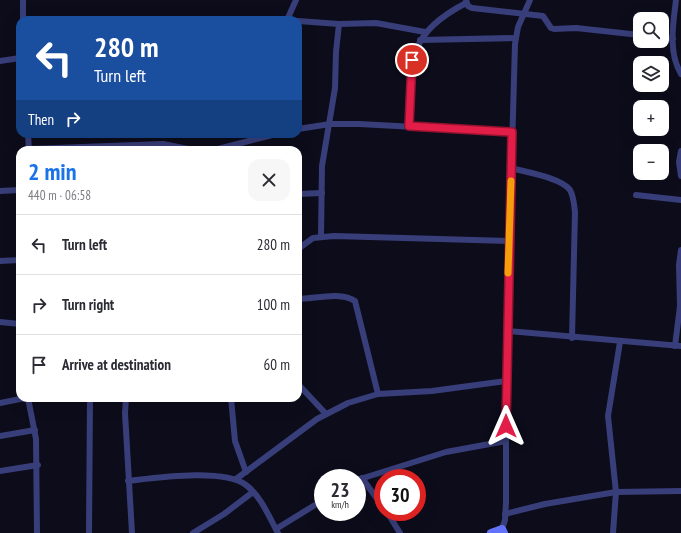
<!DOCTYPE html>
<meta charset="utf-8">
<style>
:root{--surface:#fff;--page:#f7f7f7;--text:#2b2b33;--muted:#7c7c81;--line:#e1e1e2;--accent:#1a73e8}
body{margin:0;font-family:"PT Sans Narrow",sans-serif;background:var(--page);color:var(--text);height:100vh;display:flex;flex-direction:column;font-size:15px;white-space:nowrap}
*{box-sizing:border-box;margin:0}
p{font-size:13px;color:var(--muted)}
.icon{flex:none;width:22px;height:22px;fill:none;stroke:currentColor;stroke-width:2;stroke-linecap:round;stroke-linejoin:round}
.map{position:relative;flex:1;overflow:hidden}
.drawer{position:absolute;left:16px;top:146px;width:286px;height:256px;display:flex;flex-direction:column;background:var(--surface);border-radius:12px;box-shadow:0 4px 16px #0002}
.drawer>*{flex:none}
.hud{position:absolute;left:16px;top:16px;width:286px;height:122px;border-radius:12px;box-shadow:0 4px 16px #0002;background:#1a4fa0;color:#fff;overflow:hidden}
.fabs{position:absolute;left:633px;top:12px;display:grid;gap:8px}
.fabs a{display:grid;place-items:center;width:36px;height:36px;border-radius:8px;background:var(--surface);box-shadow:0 4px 16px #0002;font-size:20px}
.speed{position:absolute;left:314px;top:469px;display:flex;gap:8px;font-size:20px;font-weight:700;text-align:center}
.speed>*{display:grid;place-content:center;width:52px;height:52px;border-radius:50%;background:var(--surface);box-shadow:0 4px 16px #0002;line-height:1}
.speed small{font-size:10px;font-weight:400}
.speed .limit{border:6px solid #d22;background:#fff;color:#111}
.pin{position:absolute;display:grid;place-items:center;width:34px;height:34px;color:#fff;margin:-17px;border:2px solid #fff;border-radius:50%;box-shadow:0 1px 4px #0007}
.me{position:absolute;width:44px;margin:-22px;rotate:0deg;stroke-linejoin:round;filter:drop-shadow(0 0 3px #0008)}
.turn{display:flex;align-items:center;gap:14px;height:84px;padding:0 12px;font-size:18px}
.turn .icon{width:52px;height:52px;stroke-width:2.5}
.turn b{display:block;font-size:28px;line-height:34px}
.then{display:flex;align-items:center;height:38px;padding:0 12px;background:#0003;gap:8px;font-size:15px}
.round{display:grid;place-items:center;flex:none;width:42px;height:42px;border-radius:12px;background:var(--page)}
.summary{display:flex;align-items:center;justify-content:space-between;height:68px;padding:0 12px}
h1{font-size:24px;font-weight:700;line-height:30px;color:var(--accent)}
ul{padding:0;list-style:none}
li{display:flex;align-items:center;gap:12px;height:60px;padding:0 12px;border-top:1px solid var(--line)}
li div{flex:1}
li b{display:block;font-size:15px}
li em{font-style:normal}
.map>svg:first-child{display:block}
</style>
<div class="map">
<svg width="681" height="533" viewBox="0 0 681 533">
<rect width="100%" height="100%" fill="#0c0c1b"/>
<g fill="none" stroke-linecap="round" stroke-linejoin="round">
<g stroke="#383e79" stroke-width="6">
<polyline points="23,0 23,20"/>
<polyline points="466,0 468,6 472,8 543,16 551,28 554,29 576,28 640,35"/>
<path d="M 676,0 C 673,24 668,52 681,74"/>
<polyline points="287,20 296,0"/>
<polyline points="298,21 339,24 376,23 425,32"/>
<polyline points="662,37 673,39"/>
<polyline points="420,40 516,38"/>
<polyline points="0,61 20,58"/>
<path d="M 409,126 C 410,64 405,35 466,3"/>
<polyline points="298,129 330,124 359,124 512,132"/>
<polyline points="28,134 29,150"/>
<polyline points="28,149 163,144 193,150"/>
<polyline points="214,150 276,134"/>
<polyline points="681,151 679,162 681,176"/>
<path d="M 511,168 C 526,172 562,178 570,190 C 574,197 574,205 575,212 L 572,338"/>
<polyline points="0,191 20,190"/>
<polyline points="298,194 322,193"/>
<polyline points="636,195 681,200"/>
<polyline points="321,236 322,166 335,88 336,52 339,24"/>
<polyline points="298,249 313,238 334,236 509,241"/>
<polyline points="0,261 20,260"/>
<path d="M 298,299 C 315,299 340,291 355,301 L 378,394"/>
<polyline points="0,322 20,324"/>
<polyline points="507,331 681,346"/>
<polyline points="675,346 680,306 679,265 681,250"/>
<polyline points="298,384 326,414"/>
<polyline points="28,398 36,439 37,533"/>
<polyline points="126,398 125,413 132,533"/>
<polyline points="231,398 235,441 246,472"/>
<polyline points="0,403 25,398"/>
<polyline points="0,436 35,430"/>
<polyline points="0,471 38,465"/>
<polyline points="362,478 383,507"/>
<polyline points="236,479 317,419 348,403 378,394 432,391 506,381"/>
<polyline points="357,480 446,452 506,441"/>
<path d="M 128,481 C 155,478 223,468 246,485 C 261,496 269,517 278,533"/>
<polyline points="387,512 400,533"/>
<polyline points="505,514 545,504 616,492 681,491"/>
<polyline points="276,529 323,500"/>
<polyline points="502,529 505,520 506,502 506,359 515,44 518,27 530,0"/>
<polyline points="89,533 90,398"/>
<polyline points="193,533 224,514 253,492"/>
<polyline points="613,533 616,492 608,416 620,342"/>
</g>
<polyline stroke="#6373f9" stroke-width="8" points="491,533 502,529 504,533"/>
</g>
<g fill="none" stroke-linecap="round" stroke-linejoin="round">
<defs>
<polyline id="route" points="412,60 409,126 512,132 506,426"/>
</defs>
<use href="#route" stroke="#92132f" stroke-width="10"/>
<use href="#route" stroke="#e11d48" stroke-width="7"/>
<polyline stroke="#f59e0b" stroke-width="7" points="508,273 511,181"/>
</g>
</svg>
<div class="fabs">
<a><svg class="icon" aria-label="search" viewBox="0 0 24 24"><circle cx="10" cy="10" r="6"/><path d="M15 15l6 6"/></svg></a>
<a><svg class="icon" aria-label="layers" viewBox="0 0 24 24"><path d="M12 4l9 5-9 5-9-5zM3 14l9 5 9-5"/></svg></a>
<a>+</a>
<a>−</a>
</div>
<div class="speed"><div>23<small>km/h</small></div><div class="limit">30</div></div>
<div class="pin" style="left:412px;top:60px;background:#d93025"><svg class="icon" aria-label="arrive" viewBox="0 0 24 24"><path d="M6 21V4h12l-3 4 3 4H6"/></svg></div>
<svg class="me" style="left:506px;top:426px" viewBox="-20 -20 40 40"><path d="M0-17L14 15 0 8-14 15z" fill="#e11d48" stroke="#fff" stroke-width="4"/></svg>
<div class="hud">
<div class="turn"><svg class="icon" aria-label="left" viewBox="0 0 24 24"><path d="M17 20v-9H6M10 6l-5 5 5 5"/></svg><div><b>280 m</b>Turn left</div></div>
<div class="then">Then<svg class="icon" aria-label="right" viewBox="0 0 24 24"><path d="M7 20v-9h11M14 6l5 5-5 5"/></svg></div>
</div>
<section class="drawer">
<div class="summary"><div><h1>2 min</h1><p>440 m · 06:58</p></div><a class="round"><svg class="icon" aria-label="close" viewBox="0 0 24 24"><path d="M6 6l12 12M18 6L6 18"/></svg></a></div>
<ul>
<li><svg class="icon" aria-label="left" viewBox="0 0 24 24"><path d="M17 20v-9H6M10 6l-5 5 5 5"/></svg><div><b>Turn left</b></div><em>280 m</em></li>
<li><svg class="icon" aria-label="right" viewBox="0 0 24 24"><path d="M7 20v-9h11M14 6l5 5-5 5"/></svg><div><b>Turn right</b></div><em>100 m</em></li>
<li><svg class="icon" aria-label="arrive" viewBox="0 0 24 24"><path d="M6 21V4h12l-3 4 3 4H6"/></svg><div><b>Arrive at destination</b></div><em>60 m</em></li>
</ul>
</section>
</div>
